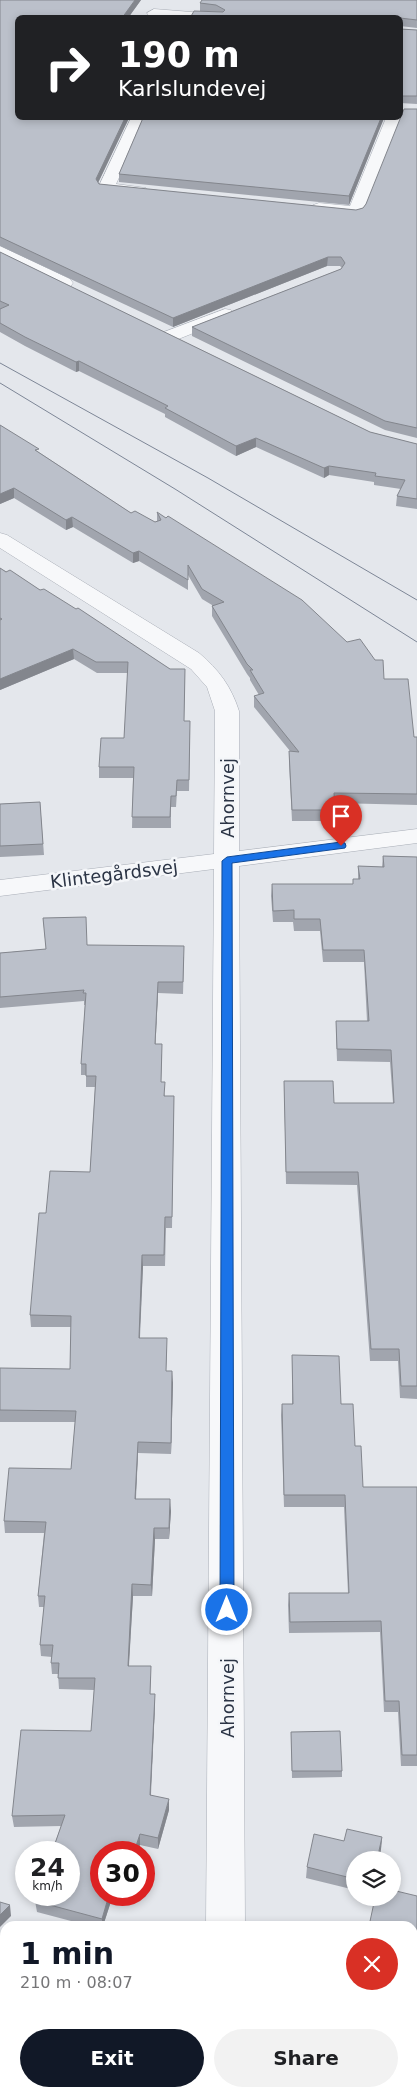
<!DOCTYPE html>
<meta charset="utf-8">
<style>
:root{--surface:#fff;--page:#f2f2f2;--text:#202124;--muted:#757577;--accent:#111827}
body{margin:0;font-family:"DejaVu Sans",sans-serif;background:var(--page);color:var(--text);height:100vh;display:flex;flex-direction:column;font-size:19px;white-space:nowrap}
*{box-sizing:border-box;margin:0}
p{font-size:16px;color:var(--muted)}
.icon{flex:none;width:28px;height:28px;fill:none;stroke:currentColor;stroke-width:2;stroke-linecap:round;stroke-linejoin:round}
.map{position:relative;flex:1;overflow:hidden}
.drawer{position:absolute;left:0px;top:1921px;width:418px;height:176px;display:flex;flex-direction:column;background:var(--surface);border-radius:15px 15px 0 0;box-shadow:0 2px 8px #0003}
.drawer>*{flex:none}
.hud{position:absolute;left:15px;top:15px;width:388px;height:105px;border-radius:8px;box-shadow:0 2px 8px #0003;background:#202124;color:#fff;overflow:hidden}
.fabs{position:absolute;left:346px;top:1851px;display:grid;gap:10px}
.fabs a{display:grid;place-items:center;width:55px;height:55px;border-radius:50%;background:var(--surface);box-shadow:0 2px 8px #0003;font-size:25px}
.speed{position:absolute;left:15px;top:1841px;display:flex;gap:10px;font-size:25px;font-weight:700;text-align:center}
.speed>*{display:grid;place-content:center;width:65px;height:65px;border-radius:50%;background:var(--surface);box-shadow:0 2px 8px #0003;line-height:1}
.speed small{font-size:12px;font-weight:400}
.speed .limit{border:8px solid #d22;background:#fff;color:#111}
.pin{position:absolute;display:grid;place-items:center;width:42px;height:42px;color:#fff;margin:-51px -21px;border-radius:50% 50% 50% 0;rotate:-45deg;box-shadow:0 0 5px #0007}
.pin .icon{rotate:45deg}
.me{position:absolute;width:55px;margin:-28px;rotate:0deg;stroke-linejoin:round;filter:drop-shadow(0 0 4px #0008)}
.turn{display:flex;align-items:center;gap:18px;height:105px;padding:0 20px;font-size:22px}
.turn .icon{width:65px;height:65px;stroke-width:2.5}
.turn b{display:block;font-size:35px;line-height:42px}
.round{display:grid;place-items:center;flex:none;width:52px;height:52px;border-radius:26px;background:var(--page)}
.overview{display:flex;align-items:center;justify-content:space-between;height:85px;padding:0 20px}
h1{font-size:30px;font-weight:700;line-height:38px;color:var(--accent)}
.primary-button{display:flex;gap:10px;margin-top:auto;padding:10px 20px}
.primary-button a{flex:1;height:58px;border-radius:30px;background:var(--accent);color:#fff;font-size:20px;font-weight:700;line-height:58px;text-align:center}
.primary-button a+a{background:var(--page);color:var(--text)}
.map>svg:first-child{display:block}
</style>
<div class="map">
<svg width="417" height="2097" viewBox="0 0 417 2097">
<rect width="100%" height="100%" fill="#e4e7ec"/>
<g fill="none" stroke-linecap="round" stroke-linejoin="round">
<defs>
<g id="street">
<polygon points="154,9 216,14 223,18 149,16 147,13"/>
<polygon points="400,116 402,118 362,215 356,217 313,211 311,208 313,205 319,203 350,206 386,118 400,118"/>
<polygon points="131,118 147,118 116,184 146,188 148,191 146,194 140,196 100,191 98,188"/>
<polygon points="0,246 70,279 73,283 70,287 64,288 58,287 0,258"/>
<polygon points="225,309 231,310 234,314 231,318 176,340 170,341 164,340 161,336 164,332"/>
<path d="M 0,533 L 7,535 L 199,653 C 219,670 231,686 239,711 L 239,851 L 417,829 L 417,843 L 239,866 L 245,1926 L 206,1926 L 214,869 L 0,896 L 0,880 L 214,854 L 215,711 L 207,687 L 191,669 L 0,548 Z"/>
<rect x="205" y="2092" width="42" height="5"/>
</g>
</defs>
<use href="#street" stroke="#a9aeb7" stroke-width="1"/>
<use href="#street" fill="#f7f8fa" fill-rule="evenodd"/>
<g stroke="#7d8696" stroke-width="1">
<polyline points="0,363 208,478 417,600"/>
<polyline points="0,383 175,489 417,642"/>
</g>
</g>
<g fill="#a1a5ae">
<polygon points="0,0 141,0 128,18 18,18 18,118 129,118 98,183 99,184 356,210 363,208 366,204 417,109 417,438 385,430 192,336 192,327 341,269 342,268 340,266 327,266 173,327 0,246"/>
<polygon points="417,0 417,28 400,26 400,18 215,12 200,11 200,3"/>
<polygon points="400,29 417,30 417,104 400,103"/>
<polygon points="143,118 384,118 349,205 119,182 119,174"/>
<polygon points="0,252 370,432 417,444 417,509 396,506 397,496 401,489 374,485 374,482 329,475 324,478 256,447 236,456 165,417 165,414 79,371 76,372 25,346 0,332"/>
<polygon points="0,425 40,453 131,513 155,522 157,521 157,512 384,679 414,737 417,737 417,805 335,803 335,821 292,821 289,762 289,751 290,751 254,707 254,696 259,695 250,680 250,678 247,674 212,616 212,605 202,599 188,575 188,590 139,561 133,563 73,527 66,530 14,498 0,504"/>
<polygon points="0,568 40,590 170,669 185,669 184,721 190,731 189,791 177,791 176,807 171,807 171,828 132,828 133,778 99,778 99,767 124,738 128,673 97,673 74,659 0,690"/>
<polygon points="40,802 44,855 0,857 0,804"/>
<polygon points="383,856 417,857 417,1399 400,1398 398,1361 370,1361 357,1185 286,1184 284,1081 334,1103 393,1103 390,1062 337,1061 336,1033 336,1021 367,1021 364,962 323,962 320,931 294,931 293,922 273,922 271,896 272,884 353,884 353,879 358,879 358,866 382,867"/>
<polygon points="43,918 87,945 184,957 183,994 158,993 155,1044 162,1055 161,1082 165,1096 174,1096 172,1228 166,1228 165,1266 143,1266 140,1338 167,1350 166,1371 173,1383 171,1454 138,1453 136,1499 171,1511 169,1539 155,1539 152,1596 133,1596 129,1666 151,1677 150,1694 155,1705 151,1795 169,1810 158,1849 140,1845 101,1852 101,1895 113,1895 103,1926 90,1926 37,1912 35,1901 61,1826 14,1827 12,1816 91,1731 94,1690 59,1689 58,1674 52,1674 51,1663 52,1657 41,1656 40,1645 44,1607 39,1607 38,1596 44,1533 5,1533 4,1521 71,1469 75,1422 0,1422 0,1368 70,1369 71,1327 31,1327 30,1315 46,1213 90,1172 95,1087 86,1087 86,1075 81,1075 81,1064 85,1005 84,1005 84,1001 0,1008 0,953 46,949"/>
<polygon points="292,1355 341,1404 355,1446 363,1487 417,1487 417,1766 401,1766 398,1712 384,1712 380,1632 289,1633 288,1605 289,1593 348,1593 344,1507 284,1507 281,1415 282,1404 292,1404"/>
<polygon points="291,1732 342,1771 342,1777 292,1778"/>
<polygon points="382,1837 381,1849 379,1860 355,1860 355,1890 306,1878 307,1867"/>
<polygon points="74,2092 154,2092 154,2097 90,2097"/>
</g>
<g fill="#83868d">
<polygon points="135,0 141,0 128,18 122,18"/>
<polygon points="125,118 129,118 96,187 96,179"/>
<polygon points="381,118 384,118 349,205 349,196"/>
<polygon points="328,257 327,266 173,327 173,318"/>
<polygon points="79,361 79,371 76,372 76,362"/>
<polygon points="256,438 256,447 236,456 236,446"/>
<polygon points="329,466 329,475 324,478 324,468"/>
<polygon points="14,488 14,498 0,504 0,494"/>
<polygon points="72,517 73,527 66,530 66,520"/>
<polygon points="139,551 139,561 133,563 133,553"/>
<polygon points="73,649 74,659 0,690 0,679"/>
<polygon points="158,982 158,993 155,1055 155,1044"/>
<polygon points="142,1255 143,1266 139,1349 139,1338"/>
<polygon points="172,1371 173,1383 171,1454 171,1443"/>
<polygon points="138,1442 138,1453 135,1510 135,1499"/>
<polygon points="170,1499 171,1511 169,1539 169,1528"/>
<polygon points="154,1528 155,1539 152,1596 151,1585"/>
<polygon points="132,1584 133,1596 128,1677 128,1666"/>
<polygon points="155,1694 155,1705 150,1806 150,1795"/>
<polygon points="169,1799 169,1810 158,1849 158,1838"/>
<polygon points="140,1834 140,1845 137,1852 134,1852"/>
<polygon points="382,1837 381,1849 379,1860 377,1860"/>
<polygon points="109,1895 113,1895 103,1926 102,1926 102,1919"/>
<polygon points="10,1905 11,1916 0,1927 0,1915"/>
<polygon points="417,2015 417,2020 412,2039 412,2033"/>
</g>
<g fill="#bbc0ca" stroke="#83868d">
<polygon points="0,0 135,0 122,18 18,18 18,118 125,118 96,179 99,184 356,210 363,208 366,204 404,109 417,109 417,428 385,421 192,327 341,269 345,263 341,257 328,257 173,318 0,237"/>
<polygon points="202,0 417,0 417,20 400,18 190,18 194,11 223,12 225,10 216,5 200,3"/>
<polygon points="400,29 417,30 417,96 400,96"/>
<polygon points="143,118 381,118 349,196 119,174"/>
<polygon points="0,252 370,432 417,444 417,499 397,496 405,480 375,476 376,473 329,466 324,468 256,438 236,446 165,408 168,406 79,361 76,362 25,337 0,323 0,309 9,305 0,301"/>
<polygon points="0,425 39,449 35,450 131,513 135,511 155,522 161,520 157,512 166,518 168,516 302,600 347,642 360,639 375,660 383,660 384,679 408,679 414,737 417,737 417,794 334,793 335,810 292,810 289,751 299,752 254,696 264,693 250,670 253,670 247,664 212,606 224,602 202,589 188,565 188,580 139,551 133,553 72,517 66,520 14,488 0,494"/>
<polygon points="0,568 6,572 10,570 40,590 44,589 76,609 78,608 170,669 185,669 184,721 190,721 189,780 177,780 176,796 171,796 170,817 132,817 134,767 99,767 101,738 124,738 128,662 96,662 73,649 0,679 0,620 2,619 0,618"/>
<polygon points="40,802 43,844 0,846 0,804"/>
<polygon points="383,856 417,857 417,1386 401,1386 399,1349 371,1349 358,1172 286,1172 284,1081 333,1081 334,1103 394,1103 391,1050 337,1049 336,1021 369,1021 364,950 323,950 320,919 294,919 294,910 273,911 272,884 353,884 353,879 360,879 358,866 384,867"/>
<polygon points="86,917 87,945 184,946 183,982 158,982 155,1044 162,1044 161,1082 165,1082 164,1096 174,1096 172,1217 165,1217 164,1255 142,1255 139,1338 167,1338 166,1371 172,1371 171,1443 138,1442 135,1499 170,1499 169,1528 154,1528 151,1585 132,1584 128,1666 151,1666 150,1694 155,1694 150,1795 169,1799 158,1838 140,1834 134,1852 101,1852 101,1895 109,1895 102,1919 35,1901 38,1895 69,1895 69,1852 52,1852 65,1815 12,1816 21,1730 91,1731 95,1678 58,1678 59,1663 51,1663 53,1645 40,1645 45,1596 38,1596 46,1522 4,1521 9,1468 71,1469 76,1411 0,1410 0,1368 70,1369 71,1316 30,1315 39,1213 46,1213 50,1171 90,1172 96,1076 86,1076 86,1064 81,1064 86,993 83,993 84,990 0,997 0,953 46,949 43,918"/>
<polygon points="292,1355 339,1356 341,1404 353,1404 355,1446 361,1446 363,1487 417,1487 417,1755 402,1755 399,1701 385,1701 381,1621 290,1622 289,1593 349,1593 345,1495 284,1495 282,1404 293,1404"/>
<polygon points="340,1731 342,1771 292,1771 291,1732"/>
<polygon points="347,1829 382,1837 377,1860 355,1860 355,1879 307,1867 314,1834 344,1841"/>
<polygon points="392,1890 417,1896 417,2015 412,2033 412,1926 369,1926 375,1898 392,1898"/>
<polygon points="0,1902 10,1905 0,1915"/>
<rect x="101" y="2092" width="52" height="5"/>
<polygon points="307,2092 398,2092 397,2097 305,2097"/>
</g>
<polygon fill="#1a73e8" stroke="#114b97" points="341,842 345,843 346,846 345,848 232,863 234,1610 232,1615 227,1617 222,1615 220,1610 222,861 227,857"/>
<g text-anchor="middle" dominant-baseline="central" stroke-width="5" stroke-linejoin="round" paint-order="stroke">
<g font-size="18" fill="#2b3445" stroke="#f4f6f9">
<text transform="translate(227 798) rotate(-90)">Ahornvej</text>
<text transform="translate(114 874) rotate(-7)">Klintegårdsvej</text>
<text transform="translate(227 1698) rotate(-90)">Ahornvej</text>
</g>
</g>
</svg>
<div class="fabs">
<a><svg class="icon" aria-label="layers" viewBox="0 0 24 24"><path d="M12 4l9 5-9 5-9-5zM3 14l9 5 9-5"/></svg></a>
</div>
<div class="speed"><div>24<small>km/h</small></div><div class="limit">30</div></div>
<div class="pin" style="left:341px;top:846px;background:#d93025"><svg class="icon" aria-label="arrive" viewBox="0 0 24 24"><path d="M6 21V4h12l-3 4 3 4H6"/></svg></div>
<svg class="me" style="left:227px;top:1610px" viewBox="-20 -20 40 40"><circle r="17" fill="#1a73e8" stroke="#fff" stroke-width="3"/><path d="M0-11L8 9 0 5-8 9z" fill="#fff"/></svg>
<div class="hud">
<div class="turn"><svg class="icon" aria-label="right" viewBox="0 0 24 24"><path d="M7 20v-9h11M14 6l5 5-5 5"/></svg><div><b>190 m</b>Karlslundevej</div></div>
</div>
<section class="drawer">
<div class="overview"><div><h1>1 min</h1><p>210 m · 08:07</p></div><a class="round" style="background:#d93025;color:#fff"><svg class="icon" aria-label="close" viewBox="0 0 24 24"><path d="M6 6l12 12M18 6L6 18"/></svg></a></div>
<div class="primary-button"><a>Exit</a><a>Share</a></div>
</section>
</div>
